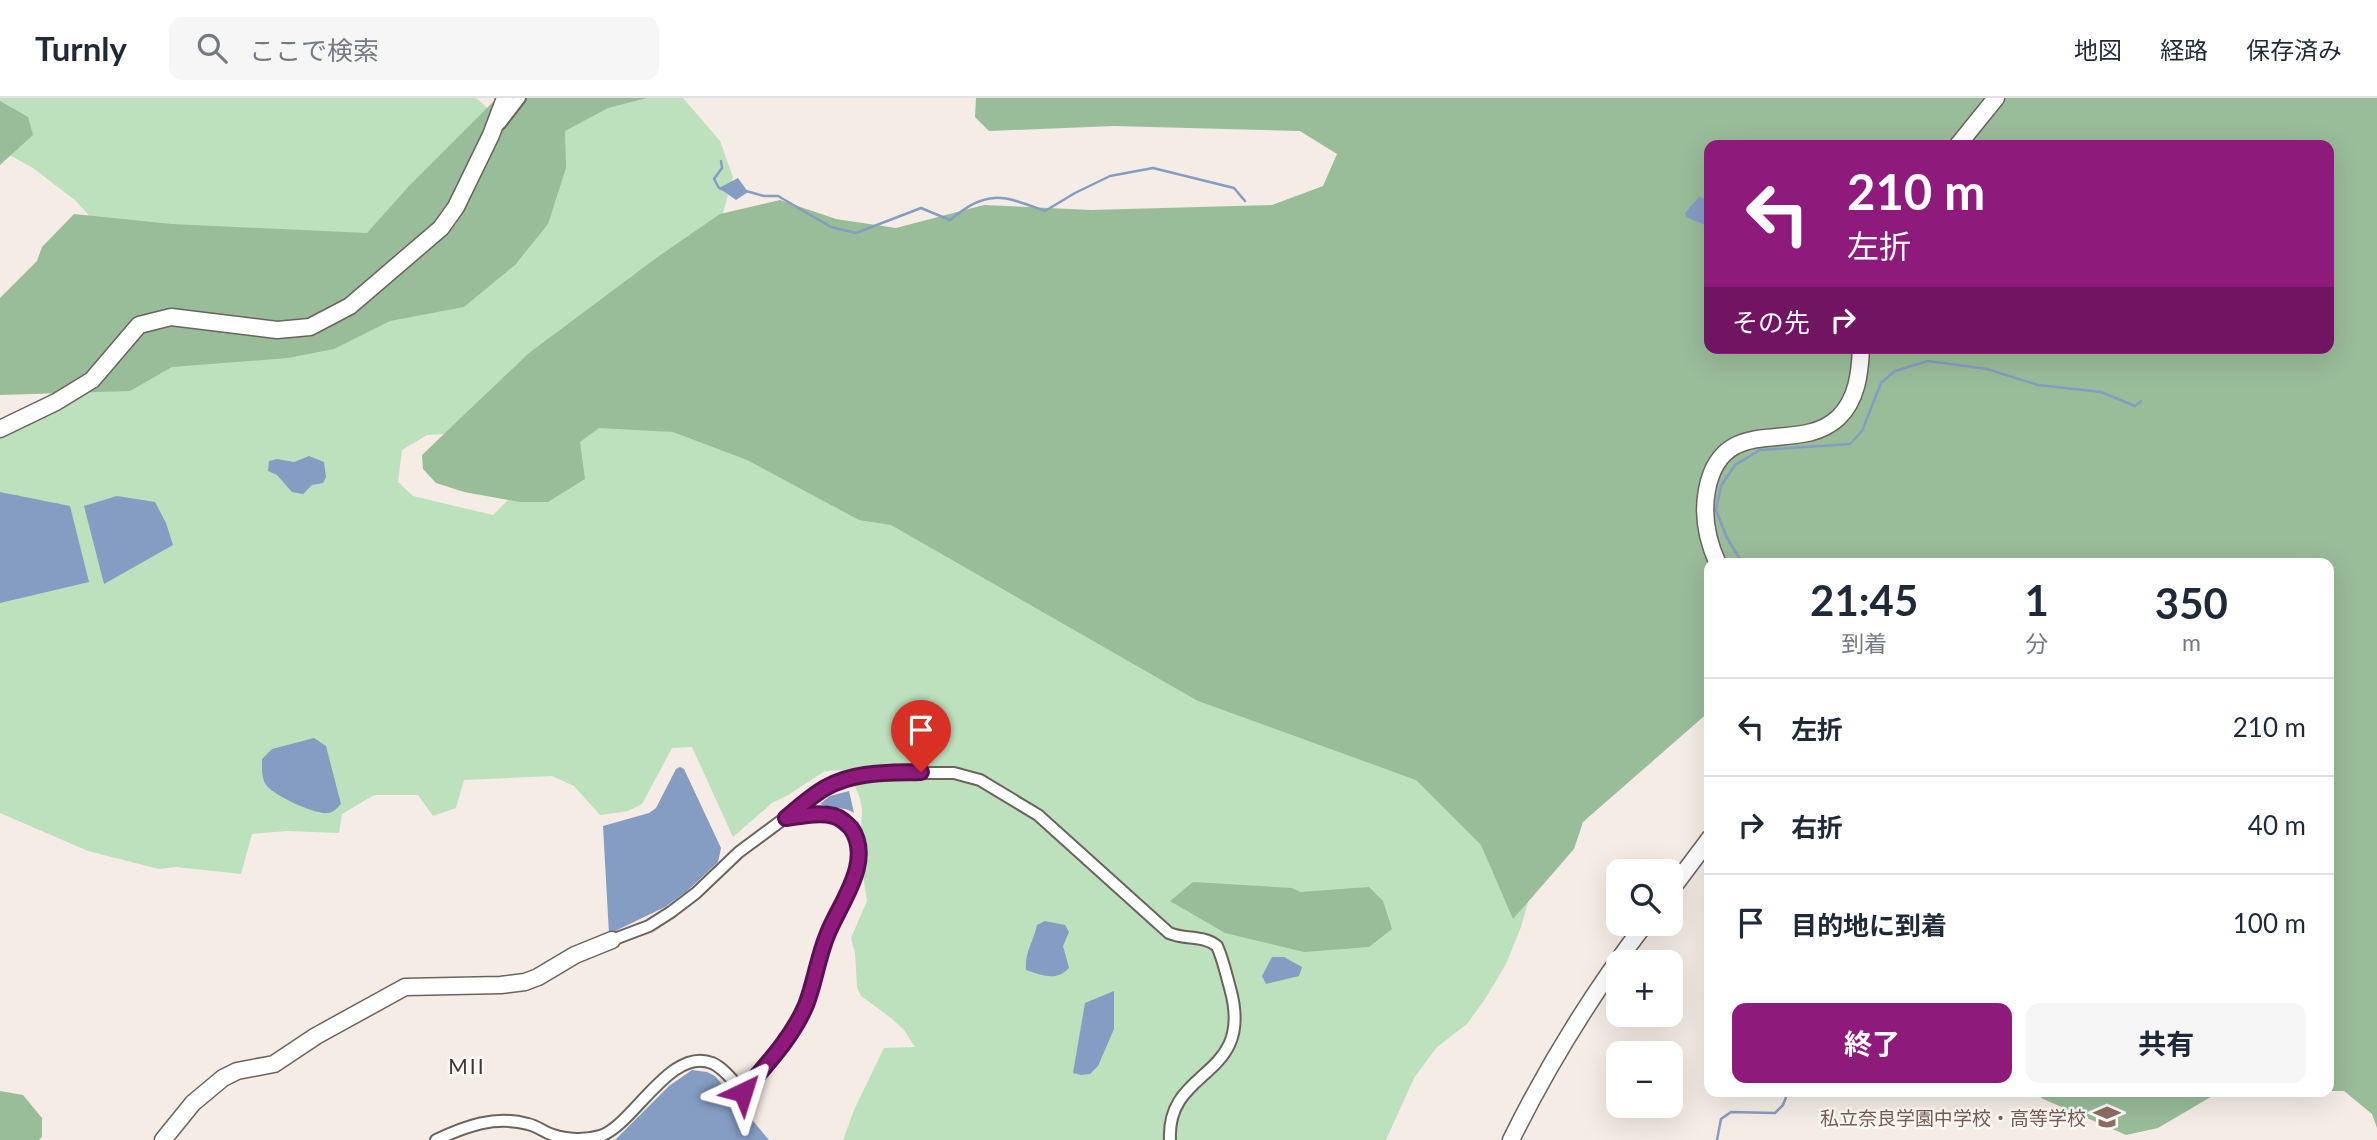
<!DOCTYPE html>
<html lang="ja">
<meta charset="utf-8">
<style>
:root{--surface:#fff;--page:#f6f6f7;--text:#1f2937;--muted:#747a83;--line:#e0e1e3;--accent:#8e1b7c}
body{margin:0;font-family:Lato,"Noto Sans JP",sans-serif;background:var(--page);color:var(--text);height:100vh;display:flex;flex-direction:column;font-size:26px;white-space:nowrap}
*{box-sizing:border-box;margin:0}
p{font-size:23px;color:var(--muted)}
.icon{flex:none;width:38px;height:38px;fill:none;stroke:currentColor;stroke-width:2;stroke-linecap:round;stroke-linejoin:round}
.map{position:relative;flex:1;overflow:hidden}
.sheet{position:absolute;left:1704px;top:460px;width:630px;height:539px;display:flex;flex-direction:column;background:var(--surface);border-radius:14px;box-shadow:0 7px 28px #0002}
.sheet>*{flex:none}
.banner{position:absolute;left:1704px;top:42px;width:630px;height:214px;border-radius:14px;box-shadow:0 7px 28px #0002;background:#8e1b7c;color:#fff;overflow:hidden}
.fabs{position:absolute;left:1606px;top:761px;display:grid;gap:14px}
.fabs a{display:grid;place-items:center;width:77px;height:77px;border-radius:14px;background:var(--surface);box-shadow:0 7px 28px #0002;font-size:35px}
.pin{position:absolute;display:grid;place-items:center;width:60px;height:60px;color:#fff;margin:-72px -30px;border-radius:50% 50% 50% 0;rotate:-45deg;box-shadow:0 0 7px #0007}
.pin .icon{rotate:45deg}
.me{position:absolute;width:77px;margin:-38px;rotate:41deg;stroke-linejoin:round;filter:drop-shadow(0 0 5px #0008)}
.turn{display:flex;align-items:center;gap:24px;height:147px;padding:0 28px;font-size:32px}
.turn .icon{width:91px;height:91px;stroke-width:2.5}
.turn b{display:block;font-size:49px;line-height:60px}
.then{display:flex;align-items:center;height:66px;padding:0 28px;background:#0003;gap:14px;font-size:26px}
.eta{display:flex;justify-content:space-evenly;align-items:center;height:119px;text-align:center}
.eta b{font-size:42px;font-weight:700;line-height:49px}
.action{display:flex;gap:14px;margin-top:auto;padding:14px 28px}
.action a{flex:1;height:80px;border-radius:14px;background:var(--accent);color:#fff;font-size:28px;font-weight:700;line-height:80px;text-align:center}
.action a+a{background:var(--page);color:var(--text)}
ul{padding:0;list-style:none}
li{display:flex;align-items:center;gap:21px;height:98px;padding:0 28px;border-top:2px solid var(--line)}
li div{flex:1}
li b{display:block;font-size:26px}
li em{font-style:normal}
header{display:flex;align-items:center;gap:42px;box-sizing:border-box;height:98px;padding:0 35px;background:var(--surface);border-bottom:2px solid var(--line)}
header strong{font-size:33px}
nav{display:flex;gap:38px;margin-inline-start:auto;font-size:24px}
.search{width:490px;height:63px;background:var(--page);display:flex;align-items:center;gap:18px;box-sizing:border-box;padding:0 24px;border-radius:14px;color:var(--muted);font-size:26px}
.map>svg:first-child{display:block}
</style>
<header>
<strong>Turnly</strong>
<div class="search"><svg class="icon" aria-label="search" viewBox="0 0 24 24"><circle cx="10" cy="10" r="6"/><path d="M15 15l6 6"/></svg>ここで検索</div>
<nav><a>地図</a><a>経路</a><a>保存済み</a></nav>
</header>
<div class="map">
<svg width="2377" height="1042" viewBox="0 0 2377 1042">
<rect width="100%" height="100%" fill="#f5ece5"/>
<path fill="#bde0bd" d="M 0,0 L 476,0 L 502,23 L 524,0 L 683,0 L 720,43 L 733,79 L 716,140 L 478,334 L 427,337 L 402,352 L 398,384 L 413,398 L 493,417 L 537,373 L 629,302 L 1354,617 L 1536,776 L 1521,829 L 1506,866 L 1485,901 L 1467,926 L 1437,949 L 1414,980 L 1386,1042 L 843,1042 L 854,1012 L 884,950 L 915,949 L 904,932 L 890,919 L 861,898 L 857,889 L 855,855 L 851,840 L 867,803 L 862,771 L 865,753 L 858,740 C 866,709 862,697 844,672 L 825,673 L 788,697 L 772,705 L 733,739 L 692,649 L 672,650 L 642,706 L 628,713 L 600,717 L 574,688 L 552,678 L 464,682 L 456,710 L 433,718 L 418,697 L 374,697 L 342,716 L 339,735 L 287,733 L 252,736 L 241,776 L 176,769 L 159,771 L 88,753 L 0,715 L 0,322 L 91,276 L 116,147 L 76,103 L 33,70 L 0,52 Z"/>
<g fill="#99bc99" fill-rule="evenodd">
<polygon points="497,0 647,0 608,10 565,33 566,70 548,126 515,167 464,209 390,223 334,251 288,260 172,269 130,293 0,297 0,200 37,163 42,149 74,116 172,126 367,135 409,88"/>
<path d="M 976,0 L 2377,0 L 2377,1030 L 2372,1016 L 2344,993 L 2329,993 L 2329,466 L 1710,466 L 1710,613 L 1583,724 L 1574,751 L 1513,821 L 1481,747 L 1416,682 L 1198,603 L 891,427 L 859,422 L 747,362 L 673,334 L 599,330 L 580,344 L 585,381 L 548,404 L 520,404 L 464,394 L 436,385 L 423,371 L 422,357 L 529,255 L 659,158 L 720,116 L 780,102 L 836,121 L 896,130 L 984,107 L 1091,112 L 1272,107 L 1323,88 L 1337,56 L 1300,33 L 1114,28 L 989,33 L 975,19 ZM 1710,47 L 2329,47 L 2329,250 L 1710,250 Z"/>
<polygon points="0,3 28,19 33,37 0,67"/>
<polygon points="1193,784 1292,790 1300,794 1369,789 1383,803 1392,831 1369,849 1304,854 1225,835 1170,803"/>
<polygon points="0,993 23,997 42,1020 42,1039 39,1042 0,1042"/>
<polygon points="2043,994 2303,994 2214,997 2158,1030 2126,1037 2041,1000"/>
</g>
<g fill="#859cc3">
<polygon points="738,80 748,94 736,102 719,90"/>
<polygon points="1699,99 1710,102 1710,129 1686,119 1685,115"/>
<polygon points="309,358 324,364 326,379 323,385 312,387 303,396 292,394 277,377 268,373 269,363 277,361 294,364"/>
<polygon points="0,394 70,408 89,484 0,505"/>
<polygon points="117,398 155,404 166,425 173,447 104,486 84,408"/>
<path d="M 314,640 L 326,648 L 341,706 C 336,711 334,714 328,715 C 316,717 275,698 267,688 C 261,681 262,670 262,661 L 272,651 Z"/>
<polygon points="680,669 684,671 721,750 718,764 686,794 665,809 609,836 603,728 649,715 656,710 676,671"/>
<path d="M 849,693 L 854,715 C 843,708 831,711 820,706 L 830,698 Z"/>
<path d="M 1045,823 L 1065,827 L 1069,834 L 1063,848 L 1069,870 C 1056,884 1042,877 1026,872 C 1025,853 1033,845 1037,827 Z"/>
<polygon points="1272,859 1284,859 1302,869 1299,878 1266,886 1262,878"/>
<polygon points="1114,893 1114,931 1098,968 1090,976 1081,977 1073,975 1085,905"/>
<polygon points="692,972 707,974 715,978 769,1042 615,1042 669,988"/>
</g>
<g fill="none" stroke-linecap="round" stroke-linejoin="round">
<g stroke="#859cc3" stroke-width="2.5">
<polyline points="721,63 722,70 714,81 719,90 722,91"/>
<path d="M 746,93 L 764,98 L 778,98 L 831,129 L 856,135 L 921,110 L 950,122 C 988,91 1002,97 1045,113 L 1075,95 L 1110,78 L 1153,70 L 1234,90 L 1245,103"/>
<polyline points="1743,466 1727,440 1716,412 1721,388 1735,367 1760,352 1850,346 1862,333 1881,285 1895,273 1928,263 1987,271 2038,287 2101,294 2135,308 2141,303"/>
<polyline points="1717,1042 1721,1021 1731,1014 1775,1015 1783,1007 1788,994"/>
</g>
<defs>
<g id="street">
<polyline points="500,26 520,0"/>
<path d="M 612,842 L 649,828 L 671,814 L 696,795 L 739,754 L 824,691 L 853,679 L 888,675 L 954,675 L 980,682 L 1038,717 L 1169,835 C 1185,842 1204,837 1217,848 C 1223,861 1226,876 1230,890 C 1256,982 1166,968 1170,1042"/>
<path d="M 436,1042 C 466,1028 495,1017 528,1026 C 537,1028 544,1034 553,1037 C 567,1042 586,1042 600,1038 C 633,1028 670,948 712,965 C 724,970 734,984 743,994 C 766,967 792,941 805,907 C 815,884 818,859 828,836 C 840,806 874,763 851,731 C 847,725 842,720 835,718 C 820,713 802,718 787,720"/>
</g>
<g id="secondary">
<polyline points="1958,47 1996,0"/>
<polyline points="0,331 56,304 92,282 139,227 171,219 277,232 310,229 350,208 441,130 456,109 491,37 505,0"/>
<path d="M 1718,466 C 1707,442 1702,418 1707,392 C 1722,312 1797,358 1838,320 C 1857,302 1860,275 1861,250"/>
<polyline points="1671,792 1710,740"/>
<polyline points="163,1042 193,1005 223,980 237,973 274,966 316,938 405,889 501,887 525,884 538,879 575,857 612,842"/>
<path d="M 1511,1042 C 1549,965 1593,894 1645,826"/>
</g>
</defs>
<use href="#street" stroke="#6b635e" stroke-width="14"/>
<use href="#secondary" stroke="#6b635e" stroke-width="19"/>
<use href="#street" stroke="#fff" stroke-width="10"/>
<use href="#secondary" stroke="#fff" stroke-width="16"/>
</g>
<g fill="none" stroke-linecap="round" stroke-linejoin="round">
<defs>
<path id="route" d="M 743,994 C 766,967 792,940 806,907 C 815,884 818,858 828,835 C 840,805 874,763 851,730 C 846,725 841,720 834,718 C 819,714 801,718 786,720 C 798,710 811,698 825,690 C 854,673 889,675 921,674"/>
</defs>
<use href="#route" stroke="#5c1251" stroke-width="18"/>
<use href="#route" stroke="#8e1b7c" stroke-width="12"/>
</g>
<defs>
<symbol id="school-bare" viewBox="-9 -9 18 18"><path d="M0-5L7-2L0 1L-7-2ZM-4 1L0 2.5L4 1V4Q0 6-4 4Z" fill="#8d6e63" stroke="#fefaf8" stroke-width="2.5" paint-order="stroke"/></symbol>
</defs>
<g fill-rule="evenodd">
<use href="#school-bare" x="2088" y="1000" width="38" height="38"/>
</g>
<g text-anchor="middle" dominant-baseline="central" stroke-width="5" stroke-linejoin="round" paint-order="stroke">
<g font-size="19" fill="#785e54" stroke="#fefaf8" text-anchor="end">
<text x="2086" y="1019">私立奈良学園中学校・高等学校</text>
</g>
<g font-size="21" letter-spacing="2" fill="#3c3530" stroke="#fefaf8">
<text x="467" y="967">MII</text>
</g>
</g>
</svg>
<div class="fabs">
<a><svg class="icon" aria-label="search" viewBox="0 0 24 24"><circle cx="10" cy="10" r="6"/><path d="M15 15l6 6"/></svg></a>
<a>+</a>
<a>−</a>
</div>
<div class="pin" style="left:921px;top:674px;background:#d93025"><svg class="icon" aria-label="arrive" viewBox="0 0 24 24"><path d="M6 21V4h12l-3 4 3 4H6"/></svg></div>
<svg class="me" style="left:743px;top:994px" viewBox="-20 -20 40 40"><path d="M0-17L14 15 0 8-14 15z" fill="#8e1b7c" stroke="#fff" stroke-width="4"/></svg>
<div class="banner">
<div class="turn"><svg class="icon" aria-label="left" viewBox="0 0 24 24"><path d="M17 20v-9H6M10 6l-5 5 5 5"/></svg><div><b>210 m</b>左折</div></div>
<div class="then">その先<svg class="icon" aria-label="right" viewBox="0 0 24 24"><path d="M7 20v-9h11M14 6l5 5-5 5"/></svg></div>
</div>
<section class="sheet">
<div class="eta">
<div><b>21:45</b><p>到着</p></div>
<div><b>1</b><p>分</p></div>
<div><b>350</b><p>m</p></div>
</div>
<ul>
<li><svg class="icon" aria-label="left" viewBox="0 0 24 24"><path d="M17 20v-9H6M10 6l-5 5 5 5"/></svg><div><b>左折</b></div><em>210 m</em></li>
<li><svg class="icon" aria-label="right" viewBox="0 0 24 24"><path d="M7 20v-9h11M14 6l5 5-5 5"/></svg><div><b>右折</b></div><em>40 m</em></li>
<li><svg class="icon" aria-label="arrive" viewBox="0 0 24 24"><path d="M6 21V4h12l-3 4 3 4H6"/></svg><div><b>目的地に到着</b></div><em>100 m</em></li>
</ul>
<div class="action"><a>終了</a><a>共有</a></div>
</section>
</div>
